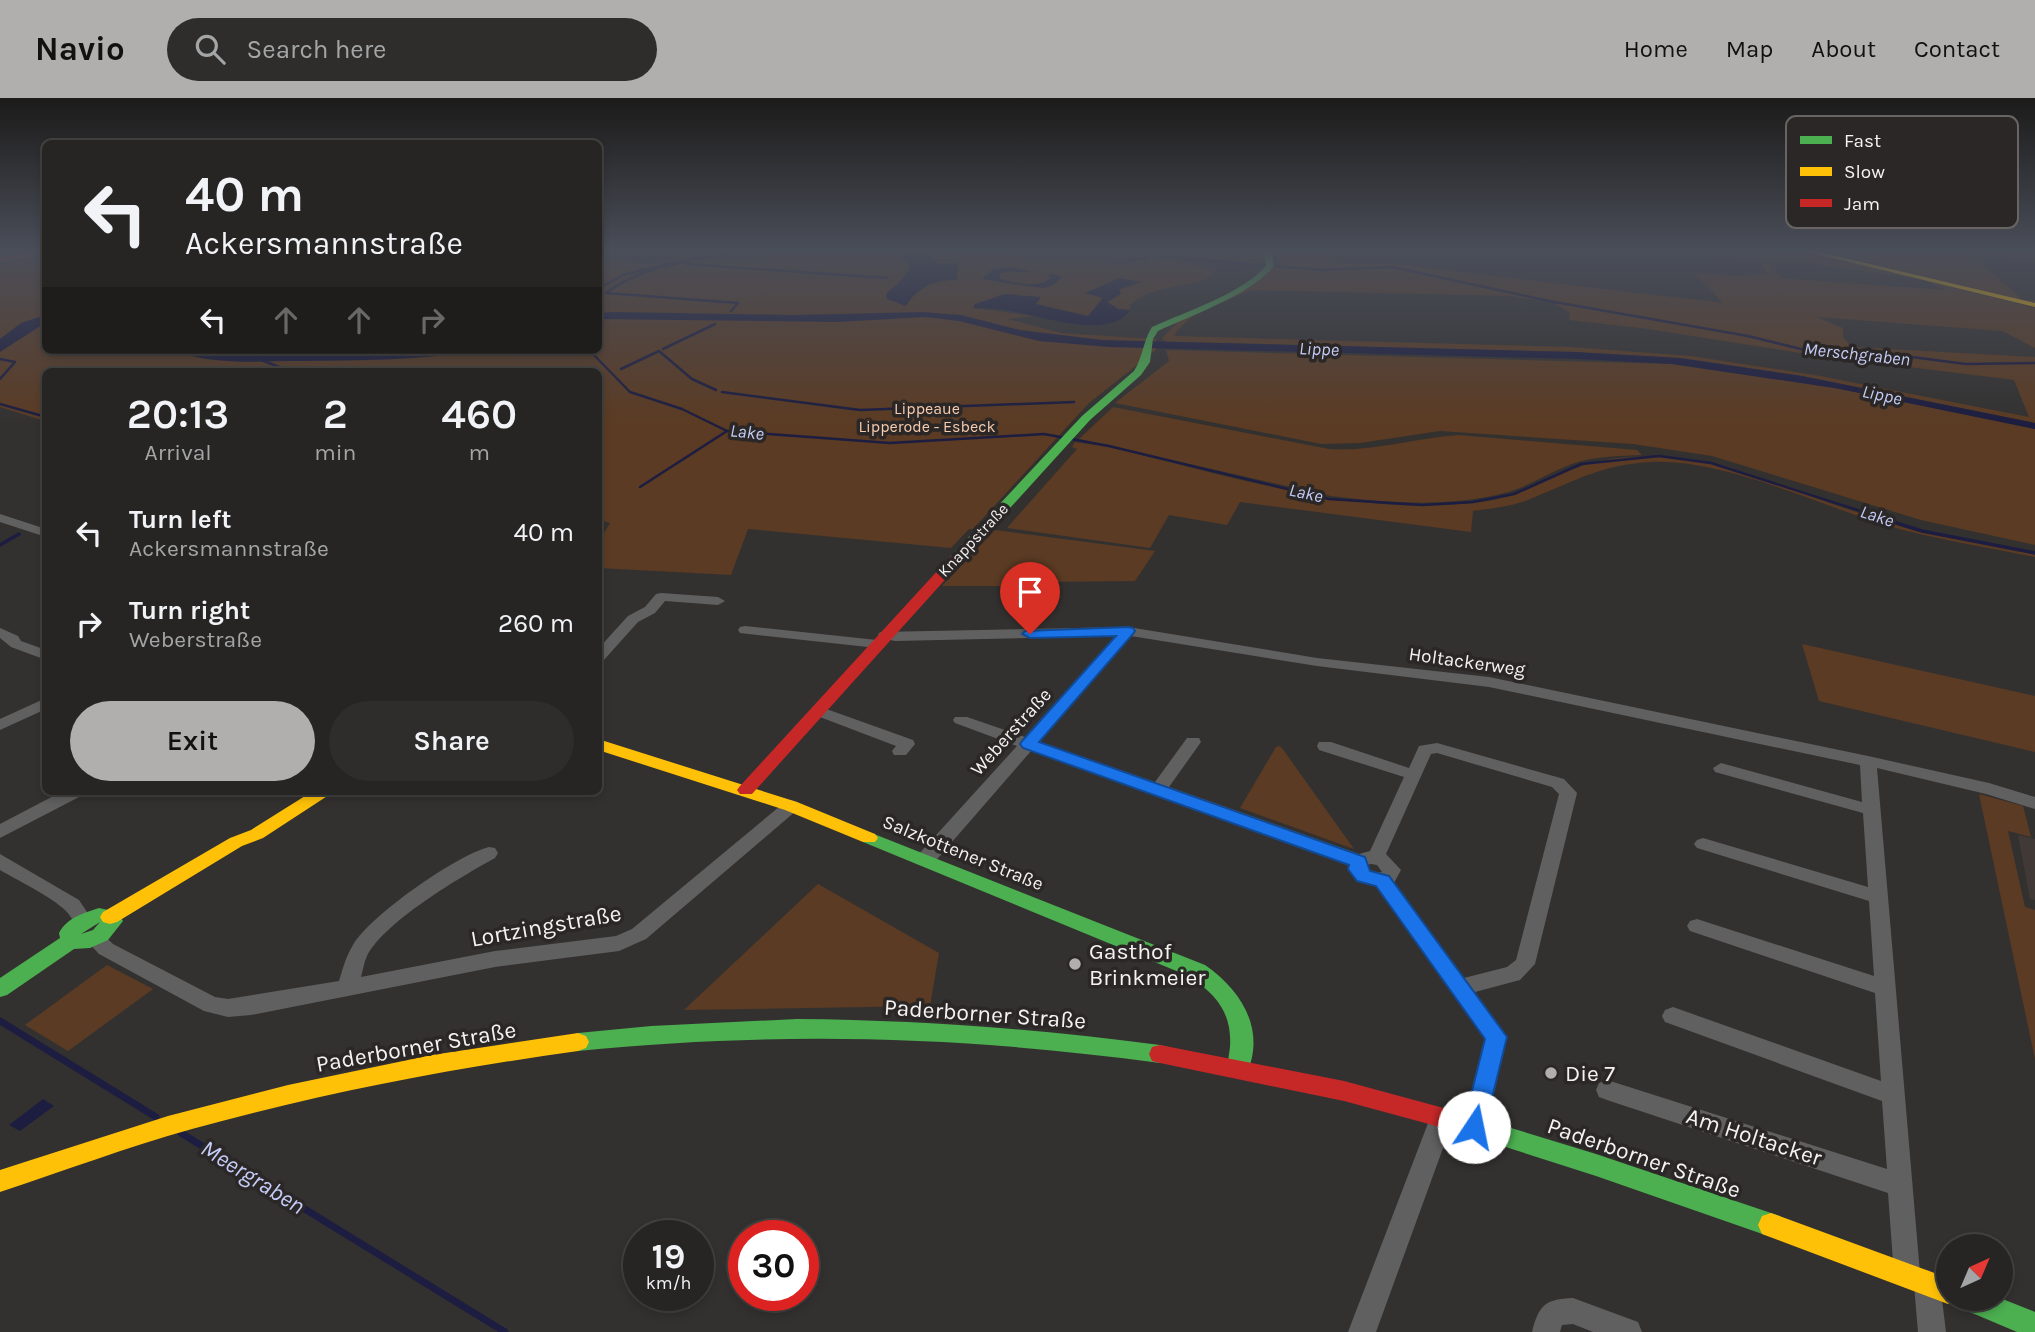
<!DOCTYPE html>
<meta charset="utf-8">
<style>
:root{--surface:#262524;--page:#2e2d2c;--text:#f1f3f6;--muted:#a4a5a6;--line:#424241;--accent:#b1afae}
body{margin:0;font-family:Karla,sans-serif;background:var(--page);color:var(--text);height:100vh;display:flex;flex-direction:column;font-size:26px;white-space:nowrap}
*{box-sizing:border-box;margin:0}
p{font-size:23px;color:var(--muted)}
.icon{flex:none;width:38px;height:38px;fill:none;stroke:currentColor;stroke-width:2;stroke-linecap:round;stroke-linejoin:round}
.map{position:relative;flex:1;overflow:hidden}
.side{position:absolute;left:42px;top:270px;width:560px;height:427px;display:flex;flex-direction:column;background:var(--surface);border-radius:10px;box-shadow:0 4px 10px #0003,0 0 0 2px var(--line)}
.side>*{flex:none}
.hud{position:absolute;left:42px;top:42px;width:560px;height:214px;border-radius:10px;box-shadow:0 4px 10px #0003,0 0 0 2px var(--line);background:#262524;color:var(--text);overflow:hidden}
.needle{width:46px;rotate:44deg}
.controls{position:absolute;left:1936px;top:1136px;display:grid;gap:14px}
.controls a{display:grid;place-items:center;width:77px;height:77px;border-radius:50%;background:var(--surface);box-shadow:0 4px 10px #0003,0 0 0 2px var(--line);font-size:35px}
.speed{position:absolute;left:623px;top:1122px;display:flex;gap:14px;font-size:35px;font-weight:700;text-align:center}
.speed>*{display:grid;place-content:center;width:91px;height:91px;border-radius:50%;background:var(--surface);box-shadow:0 4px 10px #0003,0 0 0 2px var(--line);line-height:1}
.speed small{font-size:18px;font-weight:400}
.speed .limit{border:10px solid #d22;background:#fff;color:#111}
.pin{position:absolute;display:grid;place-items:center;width:60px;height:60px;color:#fff;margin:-72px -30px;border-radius:50% 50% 50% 0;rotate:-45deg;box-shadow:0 0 7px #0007}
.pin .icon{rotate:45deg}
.me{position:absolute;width:77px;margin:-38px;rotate:11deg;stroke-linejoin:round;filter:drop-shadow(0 0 5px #0008)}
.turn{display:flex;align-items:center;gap:24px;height:147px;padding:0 28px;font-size:32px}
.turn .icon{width:91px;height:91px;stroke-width:2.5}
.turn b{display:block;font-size:49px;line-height:60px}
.lanes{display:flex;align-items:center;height:66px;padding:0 28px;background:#0003;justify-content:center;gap:35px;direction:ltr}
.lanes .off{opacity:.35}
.eta{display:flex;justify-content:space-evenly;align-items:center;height:119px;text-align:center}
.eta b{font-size:42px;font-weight:600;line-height:49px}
.cta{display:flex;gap:14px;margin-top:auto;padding:14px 28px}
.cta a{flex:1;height:80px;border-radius:42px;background:var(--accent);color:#111;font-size:28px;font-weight:600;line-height:80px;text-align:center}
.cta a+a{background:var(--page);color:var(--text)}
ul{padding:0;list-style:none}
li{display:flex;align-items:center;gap:21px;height:91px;padding:0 28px}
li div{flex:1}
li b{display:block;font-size:26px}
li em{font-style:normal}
header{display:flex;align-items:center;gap:42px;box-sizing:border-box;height:98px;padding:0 35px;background:var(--accent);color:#111}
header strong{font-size:33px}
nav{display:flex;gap:38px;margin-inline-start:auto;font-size:24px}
.search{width:490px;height:63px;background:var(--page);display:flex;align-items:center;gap:18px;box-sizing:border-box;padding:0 24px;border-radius:38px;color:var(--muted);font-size:26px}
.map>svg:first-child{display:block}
</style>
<header>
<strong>Navio</strong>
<div class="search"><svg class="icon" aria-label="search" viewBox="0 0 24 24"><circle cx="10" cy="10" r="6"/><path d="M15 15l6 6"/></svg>Search here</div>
<nav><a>Home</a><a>Map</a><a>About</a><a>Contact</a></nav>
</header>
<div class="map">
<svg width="2035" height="1234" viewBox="0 0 2035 1234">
<rect width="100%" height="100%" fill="#333130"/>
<polygon fill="#413935" points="2018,737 2035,741 2035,802 2030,801"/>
<g fill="#5b3b23" fill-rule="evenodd">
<path d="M 722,152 L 901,152 L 900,155 L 910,169 L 899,185 L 911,199 L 935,182 L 957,182 L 958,165 L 937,165 L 927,152 L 1088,152 L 1081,153 L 1117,168 L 1143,161 L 1128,162 L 1099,158 L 1099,153 L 1138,157 L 1120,152 L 1261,152 L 1263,166 L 1174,162 L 1207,170 L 1214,177 C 1188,192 1154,185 1130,207 L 1130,212 L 1118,211 L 1107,204 L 1119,192 L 1140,185 L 1087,195 L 1103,199 L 1088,219 L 1035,206 L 1040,200 L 973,210 L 1032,218 L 1008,221 L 1061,235 L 1156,241 L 1156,252 L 1089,305 L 973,431 L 969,431 L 951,450 L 748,431 L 731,477 L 599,470 L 599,443 L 610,425 L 599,422 L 598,273 L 46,273 L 45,323 L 0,309 L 0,163 L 45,153 L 46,252 L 598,252 L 599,160 L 645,166 ZM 1003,169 L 1015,169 L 1029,175 L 1008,173 L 1000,176 L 1000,181 C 1015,185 1040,191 1051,179 L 1053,187 L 1031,189 L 982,181 L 992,172 Z"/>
<path d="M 1276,152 L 1330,152 L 1336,165 L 1394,166 L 1723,205 L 1694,175 L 1735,178 L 1767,176 L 1759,162 L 1622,152 L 1747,159 L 1740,152 L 1788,152 L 1828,158 L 2035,210 L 2035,250 L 2002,233 L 1817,219 L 1843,230 L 1843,239 L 1852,249 L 2035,259 L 2035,325 L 1802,278 L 1680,260 L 1575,254 L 1166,244 L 1162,240 L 1183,219 L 1259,182 L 1274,168 L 1280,168 ZM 1769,163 L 1798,164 L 1922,181 L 1946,192 L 1780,180 ZM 1252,192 L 1511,198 L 1555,205 L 1570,215 L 1569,222 L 1641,230 L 1820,258 L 2014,282 L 2029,319 L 1815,277 L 1691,258 L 1571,249 L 1174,238 C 1190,212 1225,204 1252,192 Z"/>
<polygon points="1848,152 2035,152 2035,163 1972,157 2023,202 2035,202 2035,205 1838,157"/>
<polygon points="1166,252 1672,266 1835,290 2035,331 2035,447 1921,422 1712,358 1633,346 1440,333 1360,345 1321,346 1115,305 1169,263"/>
<path d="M 1113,309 L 1329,351 C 1373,354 1415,340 1458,337 L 1637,352 L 1642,357 C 1621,358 1598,358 1578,364 C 1554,371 1532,387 1508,394 C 1450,410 1390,405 1331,398 L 1079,341 Z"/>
<path d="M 1075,344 L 1109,349 C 1228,377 1349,418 1473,405 C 1519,401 1542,382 1582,368 C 1605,359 1637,358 1661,359 C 1726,362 1784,390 1844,410 C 1907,431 1971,443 2035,456 L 2035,459 C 1985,449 1934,441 1885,427 C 1814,405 1724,361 1651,364 C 1605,366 1576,382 1535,399 C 1516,408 1494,410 1473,413 L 1471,434 L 1240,404 L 1227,427 L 1169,417 L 1150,450 L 1007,430 L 1077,351 L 1072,349 Z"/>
<polygon points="995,432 1155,453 1135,483 1037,484 1028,488 942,488"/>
<polygon points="1802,546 2035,598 2035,654 1819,603"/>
<polygon points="1279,648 1282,650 1354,751 1240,710 1276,649"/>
<polygon points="1979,696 2023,708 2031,739 2008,733 2025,809 2035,812 2035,961"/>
<polygon points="818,786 939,855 930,908 684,912"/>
<polygon points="107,867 153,891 68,953 25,927"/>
</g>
<g fill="#1c1d40">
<path d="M 901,152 L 927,152 L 937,165 L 958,165 L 957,182 C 935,182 918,188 906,208 L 887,201 L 886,196 L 905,179 L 910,169 L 900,155 Z"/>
<path d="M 1009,169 L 1036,174 L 1008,173 L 1000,176 L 1000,181 C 1014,185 1039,191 1051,180 L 1047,177 L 1055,176 L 1062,179 L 1053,187 L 1043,190 L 982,181 L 992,172 Z"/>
<path d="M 1120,180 L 1141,184 L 1119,191 L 1121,196 L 1107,204 L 1118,211 L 1130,212 C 1112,242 1043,219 1016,214 C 1002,211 987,210 973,210 L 975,206 L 1005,196 L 1041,199 L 1036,206 L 1088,218 L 1103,200 L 1085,195 Z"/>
<polygon points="613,214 794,217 922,214 961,217 1020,232 1102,242 1575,254 1680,260 1802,278 2035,325 2035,331 1835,290 1672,266 1578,261 1109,249 1039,243 959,223 925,219 837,224 599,221 599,215"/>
<polygon points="45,217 45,225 0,254 0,241 21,225"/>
<path d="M 173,252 L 478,252 C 420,263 361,262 301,263 C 260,263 211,268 173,252 Z"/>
<polygon points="43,1001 54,1008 20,1033 9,1027"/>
</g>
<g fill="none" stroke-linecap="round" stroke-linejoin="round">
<g stroke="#1c1d40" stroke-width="2.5">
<polyline points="1142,157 1322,172 1392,169 1549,203 1748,238 1805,252 1873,254 1966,266 2035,265"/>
<polyline points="1128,162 1146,160"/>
<polyline points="686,166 887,180"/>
<polyline points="598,191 623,177 697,159"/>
<path d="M 731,213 L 738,205 L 606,195 C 646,165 698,163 745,152"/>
<polyline points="663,251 715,226"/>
<polyline points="589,252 630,294 682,311 727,333 890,345 1044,336 1109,348 1329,401 1422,407 1473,404 1514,396 1581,366 1659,358 1711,365 1898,425"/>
<polyline points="0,261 15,264 0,281"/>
<polyline points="261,262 290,273"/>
<polyline points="621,271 659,253 692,281 716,292"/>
<polyline points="598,282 603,280"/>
<polyline points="722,294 860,312 1074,304"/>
<polyline points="0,306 46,319"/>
<polyline points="640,389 727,333"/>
</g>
<g stroke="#1c1d40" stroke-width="3.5">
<polyline points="1893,424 1922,433 2035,455"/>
<polyline points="0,447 19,436"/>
</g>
<g stroke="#1c1d40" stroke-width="7">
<polyline points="0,923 156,1019"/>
<polyline points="181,1035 505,1234"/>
</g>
<g fill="#616060" fill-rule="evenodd">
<polygon points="640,152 652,152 648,154"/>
<polygon points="0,416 46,431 46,439 0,424"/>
<polygon points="661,495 718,499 725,503 718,507 665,503 655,515 638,524 603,563 598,564 598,551 628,518 645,509 656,496"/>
<polygon points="745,528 877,542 884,546 877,550 740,535 738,532 740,529"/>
<path d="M 1128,529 L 1317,560 L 1489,579 L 1868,658 L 1989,685 L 2035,699 L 2035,711 L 1986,696 L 1877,670 L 1920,1175 L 1927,1172 L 1936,1176 L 1940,1185 L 1946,1234 L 1918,1234 L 1914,1187 L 1907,1190 L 1898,1186 L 1894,1177 L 1888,1095 L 1607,1002 L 1599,999 L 1596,992 L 1599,985 L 1607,982 L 1887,1071 L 1882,1003 L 1665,924 L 1662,918 L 1665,912 L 1673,909 L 1881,983 L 1875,895 L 1690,833 L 1687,828 L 1690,823 L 1697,821 L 1874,878 L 1869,803 L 1697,750 L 1694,746 L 1697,742 L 1703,740 L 1868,789 L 1863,715 L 1715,674 L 1713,670 L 1721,665 L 1862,704 L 1860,667 L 1489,589 L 1317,568 L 1131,538 L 1039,644 L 1155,684 L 1187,640 L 1199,640 L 1201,644 L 1169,689 L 1359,756 L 1370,753 L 1404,679 L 1319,652 L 1317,648 L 1319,644 L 1331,644 L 1409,670 L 1419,648 L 1437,645 L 1564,681 L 1577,695 L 1535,866 L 1520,882 L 1475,894 L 1507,939 L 1486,1029 L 1482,1036 L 1474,1039 L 1466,1036 L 1462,1029 L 1485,940 L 1377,788 L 1354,780 L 1348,766 L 1031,653 L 932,767 L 918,767 L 916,762 L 918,757 L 1017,648 L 955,625 L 953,622 L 955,619 L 967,619 L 1025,639 L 1116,538 L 895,543 L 880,540 L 878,537 L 880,534 ZM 1437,655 L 1552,689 L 1559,696 L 1516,862 L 1507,869 L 1464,880 L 1394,785 L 1401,772 L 1386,756 L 1431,656 ZM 1371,766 L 1377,767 L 1382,774 C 1376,775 1369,773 1366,767 Z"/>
<polygon points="0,530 18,538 21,543 46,552 46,562 11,549 0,540"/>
<polygon points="46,600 46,611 0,632 0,621"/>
<polygon points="818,608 913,642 915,646 906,657 894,657 892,653 896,648 812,616 810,613 812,610"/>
<polygon points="63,693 86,693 83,697 0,740 0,726"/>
<path d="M 791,702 L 797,704 L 800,708 L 797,712 L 646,841 L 619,853 L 495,869 L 251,917 L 228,919 L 204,913 L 99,856 L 85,841 L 88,836 C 100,832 105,838 113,846 L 215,899 L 228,901 L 339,883 C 343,870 346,858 353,847 C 371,817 455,758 489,749 L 495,750 L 498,755 L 495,760 C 462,778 384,824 367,858 C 364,864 363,872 361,879 L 495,853 L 616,838 L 632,831 L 785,704 Z"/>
<path d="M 0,756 L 79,802 L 93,823 L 90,828 C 75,833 75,822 66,813 C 52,799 17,782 0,772 Z"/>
<polygon points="1442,1010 1450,1013 1454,1020 1376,1234 1348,1234 1430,1020 1434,1013"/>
<path d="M 1573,1200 L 1638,1224 L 1642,1234 L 1593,1234 L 1573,1226 L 1562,1227 L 1560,1234 L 1532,1234 C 1539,1207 1545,1201 1573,1200 Z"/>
</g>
<g fill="#4caf50" fill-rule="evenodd">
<path d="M 1263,152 L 1271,152 L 1274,168 C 1249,198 1194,216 1158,233 L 1153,241 L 1150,264 L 1141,277 L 1090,322 L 961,464 L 951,464 L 951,458 L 1082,318 L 1134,273 C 1143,259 1143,243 1152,229 C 1187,213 1241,196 1266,168 Z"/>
<path d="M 869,734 L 1205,867 C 1241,892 1267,932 1246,977 L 1238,979 L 1230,977 C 1226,967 1229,959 1230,949 C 1232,915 1217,898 1191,879 L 863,744 L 860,740 L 863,736 Z"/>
<path d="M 99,810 L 117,814 L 123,823 L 108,842 L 90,850 L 74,851 L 7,897 L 0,899 L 0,880 L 60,840 L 59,835 C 67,820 83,815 99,810 ZM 100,824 L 93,832 L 81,836 Z"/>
<path d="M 797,921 C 919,922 1039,931 1160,947 L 1168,949 L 1171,956 L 1168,963 L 1160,965 C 960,938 779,933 578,953 L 570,950 L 567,944 L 570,938 L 578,935 L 651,928 Z"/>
<polygon points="1462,1015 1596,1056 1771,1115 1780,1118 1784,1127 1780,1136 1771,1139 1596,1078 1462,1035 1454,1032 1450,1025 1454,1018"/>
<polygon points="1954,1200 2000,1200 2035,1214 2035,1234 2017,1234 1958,1209"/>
</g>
<g fill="#ffc107" fill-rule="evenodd">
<polygon points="1800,152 1811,152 2035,205 2035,209"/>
<polygon points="598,641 797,704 875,736 878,740 875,744 863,744 785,712 598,652"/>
<polygon points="313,693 335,693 263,740 242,748 117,824 110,826 103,824 100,819 103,814 230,740 251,732"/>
<path d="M 578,935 L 586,938 L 589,944 L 586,950 L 578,953 C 448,971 319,996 192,1031 C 127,1049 64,1073 0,1094 L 0,1072 L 168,1018 L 288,987 L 432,957 Z"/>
<polygon points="1771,1115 1948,1180 1948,1200 1958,1200 1957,1202 1948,1206 1762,1136 1758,1127 1762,1118"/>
</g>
<g fill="#c62828" fill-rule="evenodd">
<polygon points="37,152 46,152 46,154 0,164 0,160"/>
<polygon points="956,457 961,458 961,464 752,696 740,696 737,692 740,688 951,458"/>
<polygon points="1160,947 1344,983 1462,1015 1470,1018 1474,1025 1470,1032 1462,1035 1344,1003 1160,965 1152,963 1149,956 1152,949"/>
</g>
</g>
<linearGradient id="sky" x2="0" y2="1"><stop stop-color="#1c1b1a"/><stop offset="0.47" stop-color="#4a4e59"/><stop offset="1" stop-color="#4a4e59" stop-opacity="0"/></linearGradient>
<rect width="2035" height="325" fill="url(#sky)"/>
<polygon fill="#1a73e8" stroke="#114b97" stroke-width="2" points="1128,529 1133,530 1135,533 1133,536 1039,644 1365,759 1370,773 1389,778 1507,939 1483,1037 1474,1040 1466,1037 1463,1029 1485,941 1376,788 1357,783 1348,771 1349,767 1023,650 1020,646 1023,642 1116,538 1030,540 1022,536 1025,533"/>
<g fill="#b1afae" stroke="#2a2726" stroke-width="2.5">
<circle cx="1075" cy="866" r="7"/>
<circle cx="1551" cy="975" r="7"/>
</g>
<g text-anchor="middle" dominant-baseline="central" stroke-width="7" stroke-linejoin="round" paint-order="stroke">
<g font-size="16" fill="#f6cbae" stroke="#2a2726">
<text x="927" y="310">Lippeaue<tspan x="927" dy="18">Lipperode - Esbeck</tspan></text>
</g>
<g font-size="16" fill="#f5f3f2" stroke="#2a2726">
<text transform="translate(973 442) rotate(-47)">Knappstraße</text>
</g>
<g font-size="18" font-style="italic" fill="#c5ccf8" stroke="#2a2726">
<text transform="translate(1319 251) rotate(2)">Lippe</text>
<text transform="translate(1857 256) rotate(6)">Merschgraben</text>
<text transform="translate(1882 297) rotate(12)">Lippe</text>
<text transform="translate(747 334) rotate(6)">Lake</text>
<text transform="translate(1306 395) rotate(12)">Lake</text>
<text transform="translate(1877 418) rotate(18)">Lake</text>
</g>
<g font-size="19" fill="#f5f3f2" stroke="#2a2726">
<text transform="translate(1467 564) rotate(8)">Holtackerweg</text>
<text transform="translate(1011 634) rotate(-48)">Weberstraße</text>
<text transform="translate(963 755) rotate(22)">Salzkottener Straße</text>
</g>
<g font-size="23" fill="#f5f3f2" stroke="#2a2726">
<text transform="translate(546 828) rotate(-10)">Lortzingstraße</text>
<text transform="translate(985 916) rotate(4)">Paderborner Straße</text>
<text transform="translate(416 949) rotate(-10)">Paderborner Straße</text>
<text transform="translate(1754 1039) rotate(18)">Am Holtacker</text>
<text transform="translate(1644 1060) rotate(19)">Paderborner Straße</text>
</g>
<g font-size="23" fill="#f5f3f2" stroke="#2a2726" text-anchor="start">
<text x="1089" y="853">Gasthof<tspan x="1089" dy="26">Brinkmeier</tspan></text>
<text x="1565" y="975">Die 7</text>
</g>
<g font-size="24" font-style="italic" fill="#c5ccf8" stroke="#2a2726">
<text transform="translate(253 1079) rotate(32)">Meergraben</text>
</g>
</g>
<rect x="1786" y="18" width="232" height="112" rx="10" fill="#2a2726" stroke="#676463" stroke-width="2"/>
<rect x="1800" y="38" width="32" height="8" fill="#4caf50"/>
<rect x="1800" y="69" width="32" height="9" fill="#ffc107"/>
<rect x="1800" y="101" width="32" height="8" fill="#c62828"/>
<g font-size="19" fill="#f5f3f2">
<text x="1844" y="49">Fast</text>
<text x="1844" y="80">Slow</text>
<text x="1844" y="112">Jam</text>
</g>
</svg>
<div class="controls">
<a><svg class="needle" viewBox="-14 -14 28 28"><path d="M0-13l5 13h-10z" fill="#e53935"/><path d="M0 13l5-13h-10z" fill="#a4a5a6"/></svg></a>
</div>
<div class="speed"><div>19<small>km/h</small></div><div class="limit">30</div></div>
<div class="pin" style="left:1030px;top:536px;background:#d93025"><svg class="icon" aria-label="arrive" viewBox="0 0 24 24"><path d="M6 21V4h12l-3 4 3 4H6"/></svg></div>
<svg class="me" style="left:1474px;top:1029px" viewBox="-20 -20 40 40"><circle r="19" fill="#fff"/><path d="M0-13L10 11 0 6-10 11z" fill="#1a73e8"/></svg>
<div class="hud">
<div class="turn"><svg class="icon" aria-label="left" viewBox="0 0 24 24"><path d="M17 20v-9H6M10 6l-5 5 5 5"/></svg><div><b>40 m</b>Ackersmannstraße</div></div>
<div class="lanes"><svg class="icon" aria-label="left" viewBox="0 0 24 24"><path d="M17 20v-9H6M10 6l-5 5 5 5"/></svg><svg class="icon off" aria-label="ahead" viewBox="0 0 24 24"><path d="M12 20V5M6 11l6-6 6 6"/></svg><svg class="icon off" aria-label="ahead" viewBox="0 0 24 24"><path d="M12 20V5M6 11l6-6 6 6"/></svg><svg class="icon off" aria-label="right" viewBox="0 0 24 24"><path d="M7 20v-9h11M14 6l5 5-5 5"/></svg></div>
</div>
<section class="side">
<div class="eta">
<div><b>20:13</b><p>Arrival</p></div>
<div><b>2</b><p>min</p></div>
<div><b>460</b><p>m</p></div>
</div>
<ul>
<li><svg class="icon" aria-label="left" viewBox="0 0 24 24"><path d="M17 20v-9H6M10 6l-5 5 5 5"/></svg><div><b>Turn left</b><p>Ackersmannstraße</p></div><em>40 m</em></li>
<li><svg class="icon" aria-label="right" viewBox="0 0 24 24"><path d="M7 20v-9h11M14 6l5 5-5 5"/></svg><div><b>Turn right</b><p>Weberstraße</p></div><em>260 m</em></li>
</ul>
<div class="cta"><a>Exit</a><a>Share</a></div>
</section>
</div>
